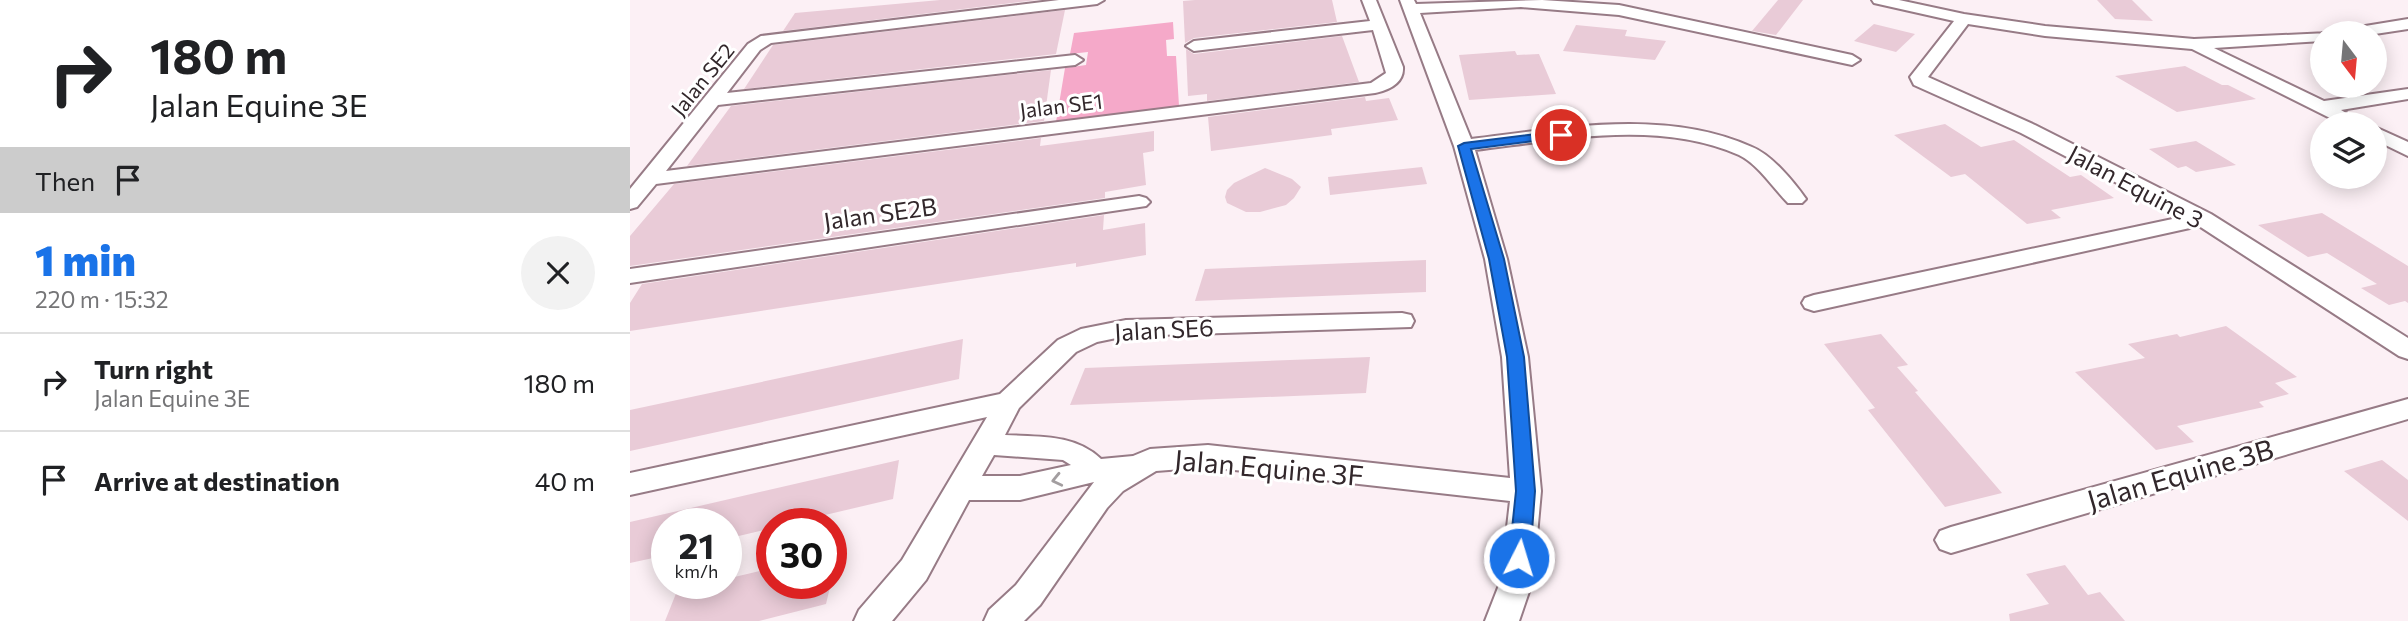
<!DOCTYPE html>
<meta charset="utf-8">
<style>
:root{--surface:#fff;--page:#f2f2f2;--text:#202124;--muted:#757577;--line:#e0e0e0;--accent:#1a73e8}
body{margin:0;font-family:Commissioner,sans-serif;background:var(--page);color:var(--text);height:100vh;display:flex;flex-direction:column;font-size:26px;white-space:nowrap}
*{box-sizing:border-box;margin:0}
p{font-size:23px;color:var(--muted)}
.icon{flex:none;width:38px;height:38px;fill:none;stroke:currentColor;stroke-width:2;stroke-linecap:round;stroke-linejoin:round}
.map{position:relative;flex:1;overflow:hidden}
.panel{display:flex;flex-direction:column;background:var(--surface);width:630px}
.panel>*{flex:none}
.guide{background:#fff;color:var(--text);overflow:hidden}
.needle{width:46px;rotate:164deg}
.controls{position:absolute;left:1680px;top:21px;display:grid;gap:14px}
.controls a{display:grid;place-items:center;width:77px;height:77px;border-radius:50%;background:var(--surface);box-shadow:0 4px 18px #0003;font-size:35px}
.speed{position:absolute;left:21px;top:508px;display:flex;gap:14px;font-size:35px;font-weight:700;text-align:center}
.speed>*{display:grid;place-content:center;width:91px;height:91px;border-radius:50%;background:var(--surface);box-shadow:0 4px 18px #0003;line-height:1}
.speed small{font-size:18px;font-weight:400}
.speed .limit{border:10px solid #d22;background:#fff;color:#111}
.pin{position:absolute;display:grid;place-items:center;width:60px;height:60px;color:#fff;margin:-30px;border:4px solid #fff;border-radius:50%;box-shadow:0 2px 7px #0007}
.me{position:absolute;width:77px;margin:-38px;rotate:5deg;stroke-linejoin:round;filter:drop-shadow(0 0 5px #0008)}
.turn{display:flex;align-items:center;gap:24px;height:147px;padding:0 35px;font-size:32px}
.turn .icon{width:91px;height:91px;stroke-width:2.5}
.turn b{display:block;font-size:49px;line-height:60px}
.then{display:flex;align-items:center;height:66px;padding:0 35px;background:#0003;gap:14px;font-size:26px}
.round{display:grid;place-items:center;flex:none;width:74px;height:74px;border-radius:37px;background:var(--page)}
.head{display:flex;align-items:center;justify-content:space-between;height:119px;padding:0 35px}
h1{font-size:42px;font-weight:800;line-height:52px;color:var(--accent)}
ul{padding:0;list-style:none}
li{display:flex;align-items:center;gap:21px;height:98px;padding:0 35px;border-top:2px solid var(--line)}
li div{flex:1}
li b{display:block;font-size:26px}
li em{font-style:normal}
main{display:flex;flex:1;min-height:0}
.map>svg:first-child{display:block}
</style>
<main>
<section class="panel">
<div class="guide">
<div class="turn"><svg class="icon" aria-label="right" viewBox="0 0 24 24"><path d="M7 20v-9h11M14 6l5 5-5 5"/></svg><div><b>180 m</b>Jalan Equine 3E</div></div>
<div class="then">Then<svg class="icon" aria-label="arrive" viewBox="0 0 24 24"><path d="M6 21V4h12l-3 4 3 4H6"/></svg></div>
</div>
<div class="head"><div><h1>1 min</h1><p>220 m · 15:32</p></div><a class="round"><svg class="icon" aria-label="close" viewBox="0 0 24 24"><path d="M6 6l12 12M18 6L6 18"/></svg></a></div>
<ul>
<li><svg class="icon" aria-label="right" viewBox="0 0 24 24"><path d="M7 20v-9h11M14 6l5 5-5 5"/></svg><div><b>Turn right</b><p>Jalan Equine 3E</p></div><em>180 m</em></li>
<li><svg class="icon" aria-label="arrive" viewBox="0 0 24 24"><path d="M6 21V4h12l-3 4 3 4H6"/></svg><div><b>Arrive at destination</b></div><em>40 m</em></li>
</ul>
</section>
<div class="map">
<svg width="1778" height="621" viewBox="0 0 1778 621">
<rect width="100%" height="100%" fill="#fcf0f5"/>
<polygon fill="#f5a9c9" points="543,22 544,39 536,40 537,56 546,56 549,106 426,122 435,68 456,65 458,52 440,54 444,33"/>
<g fill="#e9cbd7">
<polygon points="310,0 407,0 153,31 165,13"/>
<polygon points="565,0 702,0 707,22 564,38 555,43 553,1"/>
<polygon points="1148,0 1173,0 1146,35 1122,31"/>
<polygon points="1467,0 1502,0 1523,21 1485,19"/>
<polygon points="435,10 426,54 114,89 143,45"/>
<polygon points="1244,24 1285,34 1266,52 1224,41"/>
<polygon points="946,25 997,30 995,36 1036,41 1025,60 933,51"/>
<polygon points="712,36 729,82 577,101 577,94 558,96 556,49 564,54"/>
<polygon points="885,51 887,55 909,54 926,94 839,100 829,55"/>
<polygon points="1555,66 1592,85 1598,85 1626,99 1547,112 1485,76"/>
<polygon points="421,70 414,121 57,166 101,106"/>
<polygon points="735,97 736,101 759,98 768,120 701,129 702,135 581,151 578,117"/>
<polygon points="1315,124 1351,147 1384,140 1440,177 1451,175 1484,198 1421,210 1431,218 1397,224 1335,174 1321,177 1264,135"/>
<polygon points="524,131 524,151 513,153 516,185 475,192 475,198 0,266 0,236 44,184 411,138 410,146"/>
<polygon points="1566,141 1606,165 1566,172 1556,166 1548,168 1519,149"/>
<polygon points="792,167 797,184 700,195 698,177"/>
<polygon points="635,168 662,179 671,187 664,198 656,205 630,212 616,212 597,203 595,197 597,190 604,183"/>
<polygon points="1692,213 1778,266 1778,303 1775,301 1759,305 1731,288 1747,284 1697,253 1678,257 1628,225"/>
<polygon points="474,215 473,230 515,223 516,255 446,267 446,263 0,331 0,303 12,284"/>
<polygon points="796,260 796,292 565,301 575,269"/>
<polygon points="1596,326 1667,377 1645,383 1659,394 1629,402 1634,407 1547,426 1564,442 1526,450 1445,372 1515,358 1498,344 1547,334 1550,337"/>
<polygon points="1251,334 1278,365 1267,367 1288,391 1285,392 1372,493 1315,507 1238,410 1245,408 1194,344"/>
<polygon points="333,339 329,379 0,451 0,410"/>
<polygon points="740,357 736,393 440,405 455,368"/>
<polygon points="269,460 263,499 161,523 142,523 142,528 96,539 96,523 37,523 37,555 0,563 0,522"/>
<polygon points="1752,460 1778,480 1778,521 1714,471"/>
<polygon points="1435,565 1458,595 1470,592 1495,621 1380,621 1379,614 1419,604 1396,574"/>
<polygon points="142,568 142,583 201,583 196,604 129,621 35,621 47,591 81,583 96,583 96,579"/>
</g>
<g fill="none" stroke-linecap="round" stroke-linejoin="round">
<defs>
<g id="minor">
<path d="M 429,0 L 474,0 L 467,4 L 141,43 L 130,50 L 97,93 L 445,55 L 453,60 L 445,65 L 88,105 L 36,171 L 741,83 L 756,73 L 743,30 L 564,51 L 556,46 L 564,41 L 740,21 L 732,0 L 746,0 L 773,67 C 774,83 759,90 745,93 L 26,184 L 7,207 L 0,209 L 0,189 L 118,44 L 131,36 Z"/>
<path d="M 770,0 L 784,0 L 786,4 L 912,0 L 989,5 L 1222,55 L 1230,60 L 1222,65 L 989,15 L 891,7 L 790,13 L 841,139 C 932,128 1035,108 1122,147 C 1142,155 1164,182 1176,199 L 1172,203 L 1158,203 C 1143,188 1128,164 1109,155 C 1028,119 929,140 845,150 L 877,259 L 898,357 L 911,491 L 903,580 L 889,621 L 855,621 L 871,580 L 880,501 L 578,467 L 526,471 L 493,491 L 477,508 L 410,605 L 394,621 L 354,621 L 359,610 L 386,585 L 464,482 L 390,500 L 339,500 L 296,580 L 262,621 L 224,621 L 229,610 L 272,560 L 357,417 L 0,495 L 0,473 L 370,394 L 428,340 L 451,329 L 496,320 L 772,313 L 781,315 L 784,321 L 781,327 L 496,336 L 467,342 L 446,352 L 389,408 L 375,435 C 409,437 445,434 471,459 L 503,456 L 520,449 L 578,445 L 880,478 L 872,357 L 855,259 L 824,146 ZM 364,455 L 433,460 L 441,465 L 390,476 L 352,476 Z"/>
<polygon points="1242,0 1269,0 1334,14 1415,26 1564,39 1698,33 1692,33 1692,41 1584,48 1694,101 1778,89 1778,99 1711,110 1735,124 1712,124 1562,49 1415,36 1338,24 1298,77 1405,125 1581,214 1778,338 1778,359 1769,356 1569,226 1184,311 1175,308 1172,303 1175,298 1184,295 1552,217 1391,133 1284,85 1280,77 1324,21 1244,3"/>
<polygon points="1778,19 1778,29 1745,34 1715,33 1723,28"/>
<polygon points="1745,127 1778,142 1778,156 1745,140"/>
<polygon points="509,196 516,198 520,202 516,206 0,283 0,269"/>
<polygon points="1778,399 1778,419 1321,553 1310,549 1305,540 1310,531 1321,527"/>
</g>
</defs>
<use href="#minor" stroke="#977b86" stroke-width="4"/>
<use href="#minor" fill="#fff" fill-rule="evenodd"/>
</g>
<defs><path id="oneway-chevron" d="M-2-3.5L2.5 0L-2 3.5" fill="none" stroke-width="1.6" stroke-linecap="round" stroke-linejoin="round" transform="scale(1.75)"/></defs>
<use stroke="#a39ea0" href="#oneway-chevron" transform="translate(427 480) rotate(167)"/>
<polygon fill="#1a73e8" stroke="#114b97" stroke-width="2" points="931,131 937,135 936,137 841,149 874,259 894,357 905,491 900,558 897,564 889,567 882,564 879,558 886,491 877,357 859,259 828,146 834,143"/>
<g text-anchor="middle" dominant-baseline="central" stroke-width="6" stroke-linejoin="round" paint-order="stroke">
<g font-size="21" fill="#32272b" stroke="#fff">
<text transform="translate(72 79) rotate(-51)">Jalan SE2</text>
<text transform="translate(431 105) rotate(-7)">Jalan SE1</text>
</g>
<g font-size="24" fill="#32272b" stroke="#fff">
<text transform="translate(1506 186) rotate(28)">Jalan Equine 3</text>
<text transform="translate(250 213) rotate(-8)">Jalan SE2B</text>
<text transform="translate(534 329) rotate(-3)">Jalan SE6</text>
</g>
<g font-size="28" fill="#32272b" stroke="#fff">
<text transform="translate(639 467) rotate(5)">Jalan Equine 3F</text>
<text transform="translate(1550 474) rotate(-16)">Jalan Equine 3B</text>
</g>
</g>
</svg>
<div class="controls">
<a><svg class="needle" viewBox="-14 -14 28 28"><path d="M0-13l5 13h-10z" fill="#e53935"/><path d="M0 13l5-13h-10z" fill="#757577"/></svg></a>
<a><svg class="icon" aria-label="layers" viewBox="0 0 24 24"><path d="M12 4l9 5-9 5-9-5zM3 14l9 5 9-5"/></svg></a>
</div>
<div class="speed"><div>21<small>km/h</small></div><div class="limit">30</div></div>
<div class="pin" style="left:931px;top:135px;background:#d93025"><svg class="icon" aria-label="arrive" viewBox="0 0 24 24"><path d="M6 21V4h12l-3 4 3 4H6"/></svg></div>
<svg class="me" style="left:889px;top:558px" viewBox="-20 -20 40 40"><circle r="17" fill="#1a73e8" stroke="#fff" stroke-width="3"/><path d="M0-11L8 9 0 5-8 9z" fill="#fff"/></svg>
</div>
</main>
